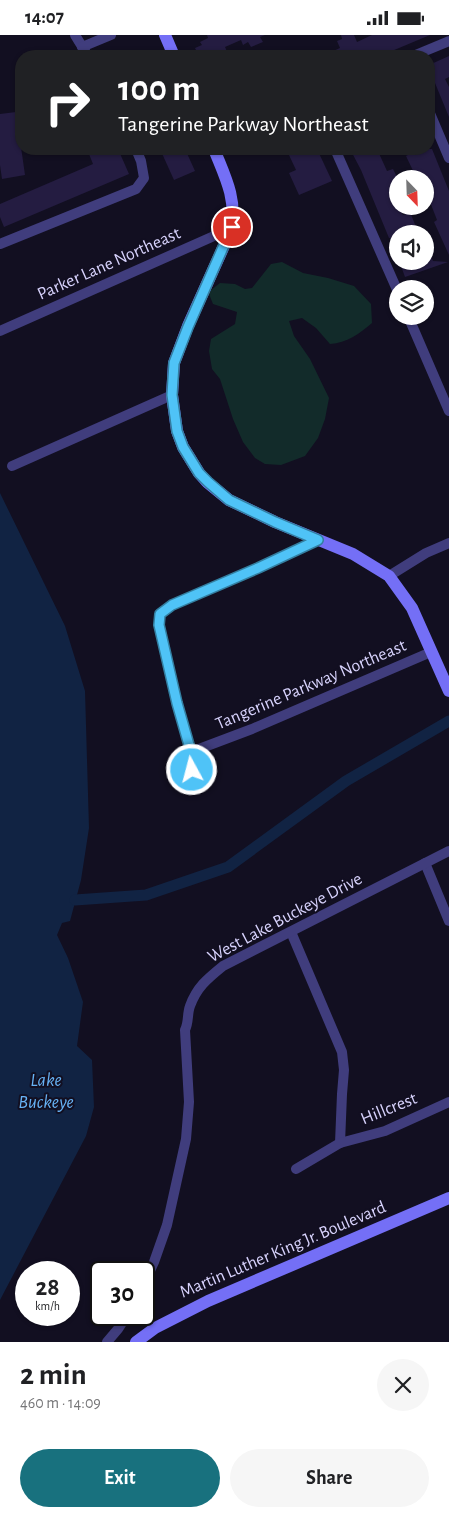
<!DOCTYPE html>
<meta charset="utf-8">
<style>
:root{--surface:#fff;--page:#f6f6f6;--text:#202124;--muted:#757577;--accent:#18717e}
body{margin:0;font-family:"Alegreya Sans",sans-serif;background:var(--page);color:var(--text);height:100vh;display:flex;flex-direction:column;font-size:19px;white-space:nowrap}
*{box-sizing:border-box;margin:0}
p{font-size:16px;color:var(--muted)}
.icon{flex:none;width:28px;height:28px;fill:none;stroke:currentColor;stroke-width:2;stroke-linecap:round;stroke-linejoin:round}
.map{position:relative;height:1307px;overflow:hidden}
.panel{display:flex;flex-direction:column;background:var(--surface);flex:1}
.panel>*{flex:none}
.hud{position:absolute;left:15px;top:15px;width:420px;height:105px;border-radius:20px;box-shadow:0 1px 4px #0004;background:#202124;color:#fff;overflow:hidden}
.needle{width:32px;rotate:157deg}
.buttons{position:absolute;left:389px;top:135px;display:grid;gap:10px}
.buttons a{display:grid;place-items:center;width:45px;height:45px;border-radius:50%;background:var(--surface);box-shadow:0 1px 4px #0004;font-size:25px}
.speed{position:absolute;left:15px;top:1226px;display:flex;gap:10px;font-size:25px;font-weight:700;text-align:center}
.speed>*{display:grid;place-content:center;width:65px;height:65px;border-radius:50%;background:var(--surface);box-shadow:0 1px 4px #0004;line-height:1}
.speed small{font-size:12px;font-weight:400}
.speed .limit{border:2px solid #111;border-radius:8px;background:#fff;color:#111}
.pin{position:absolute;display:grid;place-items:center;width:42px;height:42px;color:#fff;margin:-21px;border:2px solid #fff;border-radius:50%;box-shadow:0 1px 5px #0007}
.me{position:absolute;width:55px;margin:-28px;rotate:353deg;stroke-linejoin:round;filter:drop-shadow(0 0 4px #0008)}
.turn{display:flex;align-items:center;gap:18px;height:105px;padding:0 20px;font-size:22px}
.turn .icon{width:65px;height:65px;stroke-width:2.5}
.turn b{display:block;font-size:35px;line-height:42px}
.round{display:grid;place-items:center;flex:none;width:52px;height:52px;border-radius:26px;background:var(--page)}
.head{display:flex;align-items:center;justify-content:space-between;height:85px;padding:0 20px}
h1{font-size:30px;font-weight:700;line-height:38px}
.button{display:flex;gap:10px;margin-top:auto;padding:10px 20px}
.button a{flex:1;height:58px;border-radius:30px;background:var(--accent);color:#fff;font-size:20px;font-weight:700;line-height:58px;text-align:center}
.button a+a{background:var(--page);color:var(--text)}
.status{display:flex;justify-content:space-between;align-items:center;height:35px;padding:0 25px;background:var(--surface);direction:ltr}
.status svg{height:14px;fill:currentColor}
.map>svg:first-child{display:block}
</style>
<div class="status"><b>14:07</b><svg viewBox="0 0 49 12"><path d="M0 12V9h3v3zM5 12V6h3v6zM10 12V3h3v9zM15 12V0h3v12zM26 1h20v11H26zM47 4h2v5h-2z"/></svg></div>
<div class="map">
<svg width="449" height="1307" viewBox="0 0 449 1307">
<rect width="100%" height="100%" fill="#120f21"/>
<path fill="#122b2a" d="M 282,227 L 303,238 L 328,243 L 354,251 L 371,269 L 372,288 C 359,299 347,308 330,309 L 316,293 L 302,283 L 289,286 L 294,301 L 310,324 L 329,363 L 325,384 L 318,403 L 305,421 L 281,430 L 265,429 L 255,423 L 243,407 L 233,384 L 220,344 L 212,334 L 209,316 L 211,304 L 235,289 L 237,277 L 213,269 L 209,259 L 211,255 L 220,248 L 235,249 L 245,254 L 252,253 L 271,229 Z"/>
<polygon fill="#112343" points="0,458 65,591 85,656 89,793 81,845 70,886 62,888 57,900 68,923 83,967 77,1011 92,1025 94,1072 86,1101 0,1265"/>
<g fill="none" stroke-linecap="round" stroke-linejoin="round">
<polyline stroke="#112343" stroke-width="11" points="75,865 146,860 228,832 346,746 449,686"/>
</g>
<g fill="#241c41">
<polygon points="207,0 265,0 260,2 263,7 251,12 248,7 243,10 241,5 225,12 229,21 199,21 195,13 202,10 200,7 208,3"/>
<polygon points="341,0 354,0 357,7 372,0 430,0 380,21 322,21 340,13 337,6 342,4"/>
<polygon points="449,21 449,42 445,44 449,52 449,82 435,48 433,49 429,39 429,30"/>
<polygon points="16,77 25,140 2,144 0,130 0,79"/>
<polygon points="87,114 118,114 129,139 4,192 0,182 0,169 93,129"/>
<polygon points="160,114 185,114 195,136 174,145"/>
<polygon points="303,114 317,114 332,146 299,160 289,138 296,135 289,120"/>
<polygon points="350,114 377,114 387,136 393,134 398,144 398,171 403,180 410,177 416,192 398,199 398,220 390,203 389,203 361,135"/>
<polygon points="412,114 432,114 449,156 449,220 434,187 437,185 425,154 425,144 417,144 406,121 414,117"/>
<polygon points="425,208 433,226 448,227 405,242 401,231 412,226 425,226"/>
</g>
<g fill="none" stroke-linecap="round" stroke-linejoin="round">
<g stroke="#403d7d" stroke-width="10">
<polyline points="75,0 88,21"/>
<polyline points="82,12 111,0"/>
<polyline points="413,21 449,6"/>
<polyline points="429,76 449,123"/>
<polyline points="335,114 398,257"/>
<polyline points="0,209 136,154 144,143 141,126 136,114"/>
<polyline points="408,281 449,376"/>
<polyline points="0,296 232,193"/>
<polyline points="12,431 172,360"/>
<polyline points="389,541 426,518 449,508"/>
<polyline points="191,717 252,694 431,617"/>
<polyline points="192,735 191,717 177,668 159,589 160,579 172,570 258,533 318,505"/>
<polyline points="425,828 449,886"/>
<polyline points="291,897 342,1017 344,1035 342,1059 340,1108"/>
<polyline points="296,1134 340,1108 385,1096 449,1067"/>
<path d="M 144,1249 L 154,1227 L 167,1190 L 186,1104 L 189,1067 L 185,995 C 189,987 187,979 190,971 C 197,952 207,944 223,931 L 449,816"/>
<polyline points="107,1307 118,1294 127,1280"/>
</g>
<g stroke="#746ff6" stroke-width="12">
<polyline points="165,0 174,21"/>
<path d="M 214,114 C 225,142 236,161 232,193 L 188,291 L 174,328 L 172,360 L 177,396 L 183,412 L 199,438 L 207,447 L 229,465 L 275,487 L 353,519 L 389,541 L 412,573 L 449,656"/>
<polyline points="136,1307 155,1293 208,1266 449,1163"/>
</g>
</g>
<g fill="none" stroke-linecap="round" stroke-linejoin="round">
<defs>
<polyline id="route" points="192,735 191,717 177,668 159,590 160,579 172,570 258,533 318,505 275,487 229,465 208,447 199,438 183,412 177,396 172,360 174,328 188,292 232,192"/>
</defs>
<use href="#route" stroke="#337fa1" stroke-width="12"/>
<use href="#route" stroke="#4fc3f7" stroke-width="9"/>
</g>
<g text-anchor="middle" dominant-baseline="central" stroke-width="4" stroke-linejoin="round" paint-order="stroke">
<g font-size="18" fill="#d7d2fc" stroke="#120f21">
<text transform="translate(109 229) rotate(-24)">Parker Lane Northeast</text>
<text transform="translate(311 650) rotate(-23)">Tangerine Parkway Northeast</text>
<text transform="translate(285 883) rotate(-28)">West Lake Buckeye Drive</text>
<text transform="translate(389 1074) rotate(-22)">Hillcrest</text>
<text transform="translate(283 1215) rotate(-23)">Martin Luther King Jr. Boulevard</text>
</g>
<g font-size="19" font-style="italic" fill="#67b2f5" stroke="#120f21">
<text x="46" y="1045">Lake<tspan x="46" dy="22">Buckeye</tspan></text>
</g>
</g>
</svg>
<div class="buttons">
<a><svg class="needle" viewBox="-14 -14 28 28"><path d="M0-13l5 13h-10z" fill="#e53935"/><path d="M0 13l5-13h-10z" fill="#757577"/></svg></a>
<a><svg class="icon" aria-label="sound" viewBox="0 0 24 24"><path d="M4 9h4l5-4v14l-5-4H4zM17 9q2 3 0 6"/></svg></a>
<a><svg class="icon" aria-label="layers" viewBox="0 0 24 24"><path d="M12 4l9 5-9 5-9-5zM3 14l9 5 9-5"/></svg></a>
</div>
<div class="speed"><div>28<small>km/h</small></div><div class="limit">30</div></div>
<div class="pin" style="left:232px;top:192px;background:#d93025"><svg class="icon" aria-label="arrive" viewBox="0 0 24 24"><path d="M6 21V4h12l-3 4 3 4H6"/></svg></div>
<svg class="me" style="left:192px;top:735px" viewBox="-20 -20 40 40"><circle r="17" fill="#4fc3f7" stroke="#fff" stroke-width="3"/><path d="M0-11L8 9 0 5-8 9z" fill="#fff"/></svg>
<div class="hud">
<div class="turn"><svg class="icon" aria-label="right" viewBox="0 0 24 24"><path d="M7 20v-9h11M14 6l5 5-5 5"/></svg><div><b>100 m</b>Tangerine Parkway Northeast</div></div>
</div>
</div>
<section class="panel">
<div class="head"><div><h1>2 min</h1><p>460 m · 14:09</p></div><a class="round"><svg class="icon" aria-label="close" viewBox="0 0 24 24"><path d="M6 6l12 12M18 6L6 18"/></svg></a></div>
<div class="button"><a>Exit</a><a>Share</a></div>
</section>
